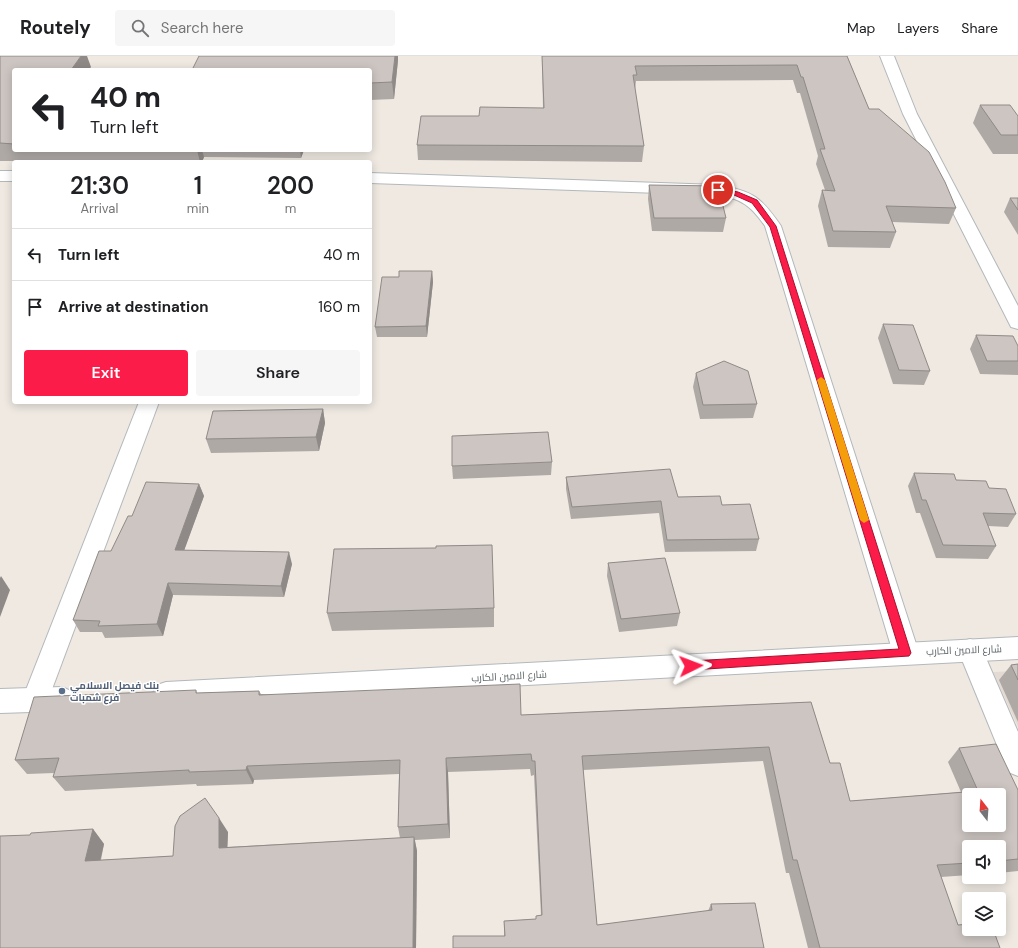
<!DOCTYPE html>
<meta charset="utf-8">
<style>
:root{--surface:#fff;--page:#f6f6f6;--text:#202124;--muted:#757577;--line:#e0e0e0;--accent:#fc1c49}
body{margin:0;font-family:"DM Sans",Cairo,sans-serif;background:var(--page);color:var(--text);height:100vh;display:flex;flex-direction:column;font-size:15px;white-space:nowrap}
*{box-sizing:border-box;margin:0}
p{font-size:13px;color:var(--muted)}
.icon{flex:none;width:22px;height:22px;fill:none;stroke:currentColor;stroke-width:2;stroke-linecap:round;stroke-linejoin:round}
.map{position:relative;flex:1;overflow:hidden}
.sheet{position:absolute;left:12px;top:104px;width:360px;height:244px;display:flex;flex-direction:column;background:var(--surface);border-radius:4px;box-shadow:0 2px 10px #0003}
.sheet>*{flex:none}
.banner{position:absolute;left:12px;top:12px;width:360px;height:84px;border-radius:4px;box-shadow:0 2px 10px #0003;background:#fff;color:var(--text);overflow:hidden}
.needle{width:26px;rotate:343deg}
.controls{position:absolute;left:962px;top:732px;display:grid;gap:8px}
.controls a{display:grid;place-items:center;width:44px;height:44px;border-radius:4px;background:var(--surface);box-shadow:0 2px 10px #0003;font-size:20px}
.pin{position:absolute;display:grid;place-items:center;width:34px;height:34px;color:#fff;margin:-17px;border:2px solid #fff;border-radius:50%;box-shadow:0 1px 4px #0007}
.me{position:absolute;width:44px;margin:-22px;rotate:87deg;stroke-linejoin:round;filter:drop-shadow(0 0 3px #0008)}
.turn{display:flex;align-items:center;gap:14px;height:84px;padding:0 12px;font-size:18px}
.turn .icon{width:52px;height:52px;stroke-width:2.5}
.turn b{display:block;font-size:28px;line-height:34px}
.eta{display:flex;justify-content:space-evenly;align-items:center;height:68px;text-align:center}
.eta b{font-size:24px;font-weight:600;line-height:28px}
.primary-button{display:flex;gap:8px;margin-top:auto;padding:8px 12px}
.primary-button a{flex:1;height:46px;border-radius:4px;background:var(--accent);color:#fff;font-size:16px;font-weight:600;line-height:46px;text-align:center}
.primary-button a+a{background:var(--page);color:var(--text)}
ul{padding:0;list-style:none}
li{display:flex;align-items:center;gap:12px;height:52px;padding:0 12px;border-top:1px solid var(--line)}
li div{flex:1}
li b{display:block;font-size:15px}
li em{font-style:normal}
header{display:flex;align-items:center;gap:24px;box-sizing:border-box;height:56px;padding:0 20px;background:var(--surface);border-bottom:1px solid var(--line)}
header strong{font-size:19px}
nav{display:flex;gap:22px;margin-inline-start:auto;font-size:14px}
.search{width:280px;height:36px;background:var(--page);display:flex;align-items:center;gap:10px;box-sizing:border-box;padding:0 14px;border-radius:4px;color:var(--muted);font-size:15px}
.map>svg:first-child{display:block}
</style>
<header>
<strong>Routely</strong>
<div class="search"><svg class="icon" aria-label="search" viewBox="0 0 24 24"><circle cx="10" cy="10" r="6"/><path d="M15 15l6 6"/></svg>Search here</div>
<nav><a>Map</a><a>Layers</a><a>Share</a></nav>
</header>
<div class="map">
<svg width="1018" height="892" viewBox="0 0 1018 892">
<rect width="100%" height="100%" fill="#efe9e2"/>
<polygon fill="#e2dad3" points="1018,615 1018,671 993,616"/>
<g fill="none" stroke-linecap="round" stroke-linejoin="round">
<defs>
<g id="minor">
<polygon points="880,0 894,0 917,58 1018,250 1018,273 1011,271 1009,267 903,58"/>
<rect x="0" y="115" width="14" height="10"/>
<path d="M 370,117 L 718,129 C 753,135 761,141 781,170 L 919,597 L 915,605 L 906,608 L 897,605 L 893,597 L 765,170 C 751,150 742,143 718,139 L 370,127 Z"/>
<polygon points="139,346 159,346 48,644 44,652 35,656 26,652 22,644"/>
<polygon points="970,583 979,586 1018,676 1018,720 1008,716 958,594 961,586"/>
</g>
<g id="tertiary">
<polygon points="1018,581 1018,603 166,648 157,645 153,637 157,629 166,626"/>
<polygon points="62,631 71,635 75,643 71,651 62,655 0,657 0,633"/>
</g>
</defs>
<use href="#minor" stroke="#b3b8bb" stroke-width="2"/>
<use href="#tertiary" stroke="#b3b8bb" stroke-width="2"/>
<use href="#minor" fill="#fff" fill-rule="evenodd"/>
<use href="#tertiary" fill="#fff" fill-rule="evenodd"/>
</g>
<g fill="#afa9a6">
<polygon points="0,0 91,11 88,14 14,14 14,94 304,94 301,102 204,101 202,106 81,106 81,105 0,105"/>
<polygon points="199,0 398,0 398,4 394,43 370,44 370,14"/>
<polygon points="542,0 847,0 869,53 956,152 949,168 892,166 896,176 890,192 828,191 818,150 822,134 825,134 816,108 818,100 800,37 797,37 793,24 636,25 635,34 644,90 642,106 418,104 417,89 479,60 543,52"/>
<polygon points="980,49 1018,60 1018,98 993,98 973,67"/>
<polygon points="649,129 726,162 723,176 652,175 648,143"/>
<polygon points="1010,142 1018,142 1018,179 1004,156"/>
<polygon points="432,215 433,226 427,281 377,281 375,271 399,221"/>
<polygon points="883,268 930,315 924,329 893,328 878,282"/>
<polygon points="976,279 1018,290 1018,319 980,318 970,293"/>
<polygon points="696,317 757,348 753,362 700,363 693,331"/>
<polygon points="323,353 325,367 319,395 211,397 206,383"/>
<polygon points="552,406 551,419 453,423 452,410"/>
<polygon points="914,417 956,424 989,432 1016,458 1008,471 988,470 996,490 988,503 936,502 920,457 916,457 908,430"/>
<polygon points="566,421 722,449 759,483 756,495 665,496 659,457 571,463 566,433"/>
<polygon points="199,428 204,440 184,494 292,508 284,541 173,539 163,580 105,582 102,576 80,576 73,564 111,495 132,460"/>
<polygon points="608,507 680,557 677,570 619,576 607,520"/>
<polygon points="494,552 494,571 332,575 327,557"/>
<polygon points="1018,608 1018,666 999,624 1011,609"/>
<polygon points="196,634 197,637 259,635 261,638 521,659 811,646 830,707 850,745 961,736 948,706 959,692 1018,734 1018,815 999,817 999,791 969,791 969,819 941,821 958,869 1000,892 808,892 789,817 786,817 763,705 583,714 597,869 708,855 711,848 764,892 504,880 504,865 536,863 536,860 541,859 534,719 531,720 530,713 448,716 450,782 415,784 417,795 416,892 0,892 30,779 93,773 104,788 101,804 173,800 228,776 227,791 400,782 398,771 399,718 254,724 253,728 197,730 196,728 65,735 53,721 54,717 27,718 15,704"/>
</g>
<g fill="#8f8a87">
<polygon points="81,0 87,0 91,11 88,14 71,14"/>
<polygon points="395,0 398,0 398,4 394,43 392,26"/>
<polygon points="197,94 202,94 204,101 202,106 200,106"/>
<polygon points="300,94 304,94 301,102"/>
<polygon points="432,215 433,226 427,281 426,270"/>
<polygon points="323,353 325,367 319,395 316,381"/>
<polygon points="199,428 204,440 180,506 175,494"/>
<polygon points="289,496 292,508 284,541 281,530"/>
<polygon points="1,520 10,534 0,561 0,522"/>
<polygon points="168,527 173,539 163,580 157,568"/>
<polygon points="446,702 448,716 450,782 448,768"/>
<polygon points="247,710 254,724 253,728 246,714"/>
<polygon points="219,762 228,776 227,805 219,792"/>
<polygon points="93,773 104,788 97,818 85,805"/>
<polygon points="414,781 417,795 416,892 413,892"/>
</g>
<g fill="#ccc5c1" stroke="#8f8a87" fill-rule="evenodd">
<polygon points="0,0 81,0 71,14 14,14 14,88 0,87"/>
<polygon points="199,0 395,0 392,26 370,27 370,14 192,14"/>
<polygon points="542,0 847,0 869,53 879,53 929,96 945,126 956,152 886,150 896,176 833,175 822,134 835,135 820,93 825,93 803,21 801,21 797,9 635,10 637,19 633,19 644,90 417,89 421,60 479,60 480,51 544,52"/>
<polygon points="980,49 1010,49 1018,60 1018,79 1001,79"/>
<polygon points="649,129 718,130 726,162 654,162"/>
<polygon points="1010,142 1018,142 1018,154"/>
<polygon points="399,215 432,215 426,270 375,271 382,221 399,221"/>
<polygon points="883,268 913,269 930,315 899,314"/>
<polygon points="976,279 1013,280 1018,290 1018,305 987,305"/>
<polygon points="724,305 748,315 757,348 703,349 696,317"/>
<polygon points="323,353 316,381 206,383 213,355"/>
<polygon points="548,376 552,406 452,410 452,380"/>
<polygon points="670,413 678,441 720,440 722,449 750,448 759,483 667,484 661,445 572,451 566,421"/>
<polygon points="914,417 954,418 956,424 986,425 989,432 1006,433 1016,458 983,457 996,490 943,489 926,444 922,444"/>
<polygon points="146,426 199,428 175,494 289,496 281,530 168,527 157,568 98,570 100,565 73,564 99,495 111,495 128,460 132,460"/>
<polygon points="492,489 494,552 327,557 334,493 436,492 436,490"/>
<polygon points="665,502 680,557 621,563 608,507"/>
<polygon points="1018,608 1018,624 1011,609"/>
<path d="M 520,628 L 521,659 L 811,646 L 830,707 L 840,707 L 850,745 L 978,735 L 959,692 L 996,688 L 1018,734 L 1018,803 L 999,805 L 999,791 L 969,791 L 969,807 L 937,809 L 958,869 L 969,868 L 969,873 L 993,873 L 1000,892 L 820,892 L 797,804 L 793,804 L 769,691 L 582,700 L 597,869 L 712,854 L 711,848 L 755,847 L 764,892 L 453,892 L 453,880 L 505,880 L 504,865 L 536,863 L 536,860 L 542,859 L 535,705 L 532,705 L 531,698 L 446,702 L 448,768 L 398,771 L 400,704 L 247,710 L 246,714 L 189,716 L 189,714 L 53,721 L 59,702 L 15,704 L 34,641 L 196,634 L 196,637 L 259,635 L 259,639 ZM 969,739 L 999,739 L 999,769 L 969,769 Z"/>
<polygon points="205,742 219,762 219,792 414,781 413,892 0,892 0,780 30,779 31,777 93,773 85,805 173,800 175,770 180,760"/>
</g>
<polygon fill="#fc1c49" stroke="#a4122f" points="718,132 738,136 757,144 776,170 911,597 909,600 691,614 687,613 686,610 687,607 691,605 899,593 770,171 752,147 734,139 716,135 716,133"/>
<polygon fill="#f59e0b" points="821,321 825,324 869,464 864,467 860,464 817,324"/>
<circle fill="#5c6f8a" stroke="#fff" stroke-width="1.5" cx="62" cy="635" r="4"/>
<g text-anchor="middle" dominant-baseline="central" stroke-width="3" stroke-linejoin="round" paint-order="stroke">
<g font-size="10" fill="#5b6265" stroke="#fff">
<text transform="translate(964 594) rotate(-2)">شارع الامين الكارب</text>
<text transform="translate(509 620) rotate(-3)">شارع الامين الكارب</text>
</g>
<g font-size="10" font-weight="bold" fill="#4e5e75" stroke="#fff" text-anchor="start">
<text x="70" y="629">بنك فيصل الاسلامي<tspan x="70" dy="12">فرع شمبات</tspan></text>
</g>
</g>
</svg>
<div class="controls">
<a><svg class="needle" viewBox="-14 -14 28 28"><path d="M0-13l5 13h-10z" fill="#e53935"/><path d="M0 13l5-13h-10z" fill="#757577"/></svg></a>
<a><svg class="icon" aria-label="sound" viewBox="0 0 24 24"><path d="M4 9h4l5-4v14l-5-4H4zM17 9q2 3 0 6"/></svg></a>
<a><svg class="icon" aria-label="layers" viewBox="0 0 24 24"><path d="M12 4l9 5-9 5-9-5zM3 14l9 5 9-5"/></svg></a>
</div>
<div class="pin" style="left:718px;top:134px;background:#d93025"><svg class="icon" aria-label="arrive" viewBox="0 0 24 24"><path d="M6 21V4h12l-3 4 3 4H6"/></svg></div>
<svg class="me" style="left:691px;top:610px" viewBox="-20 -20 40 40"><path d="M0-17L14 15 0 8-14 15z" fill="#fc1c49" stroke="#fff" stroke-width="4"/></svg>
<div class="banner">
<div class="turn"><svg class="icon" aria-label="left" viewBox="0 0 24 24"><path d="M17 20v-9H6M10 6l-5 5 5 5"/></svg><div><b>40 m</b>Turn left</div></div>
</div>
<section class="sheet">
<div class="eta">
<div><b>21:30</b><p>Arrival</p></div>
<div><b>1</b><p>min</p></div>
<div><b>200</b><p>m</p></div>
</div>
<ul>
<li><svg class="icon" aria-label="left" viewBox="0 0 24 24"><path d="M17 20v-9H6M10 6l-5 5 5 5"/></svg><div><b>Turn left</b></div><em>40 m</em></li>
<li><svg class="icon" aria-label="arrive" viewBox="0 0 24 24"><path d="M6 21V4h12l-3 4 3 4H6"/></svg><div><b>Arrive at destination</b></div><em>160 m</em></li>
</ul>
<div class="primary-button"><a>Exit</a><a>Share</a></div>
</section>
</div>
